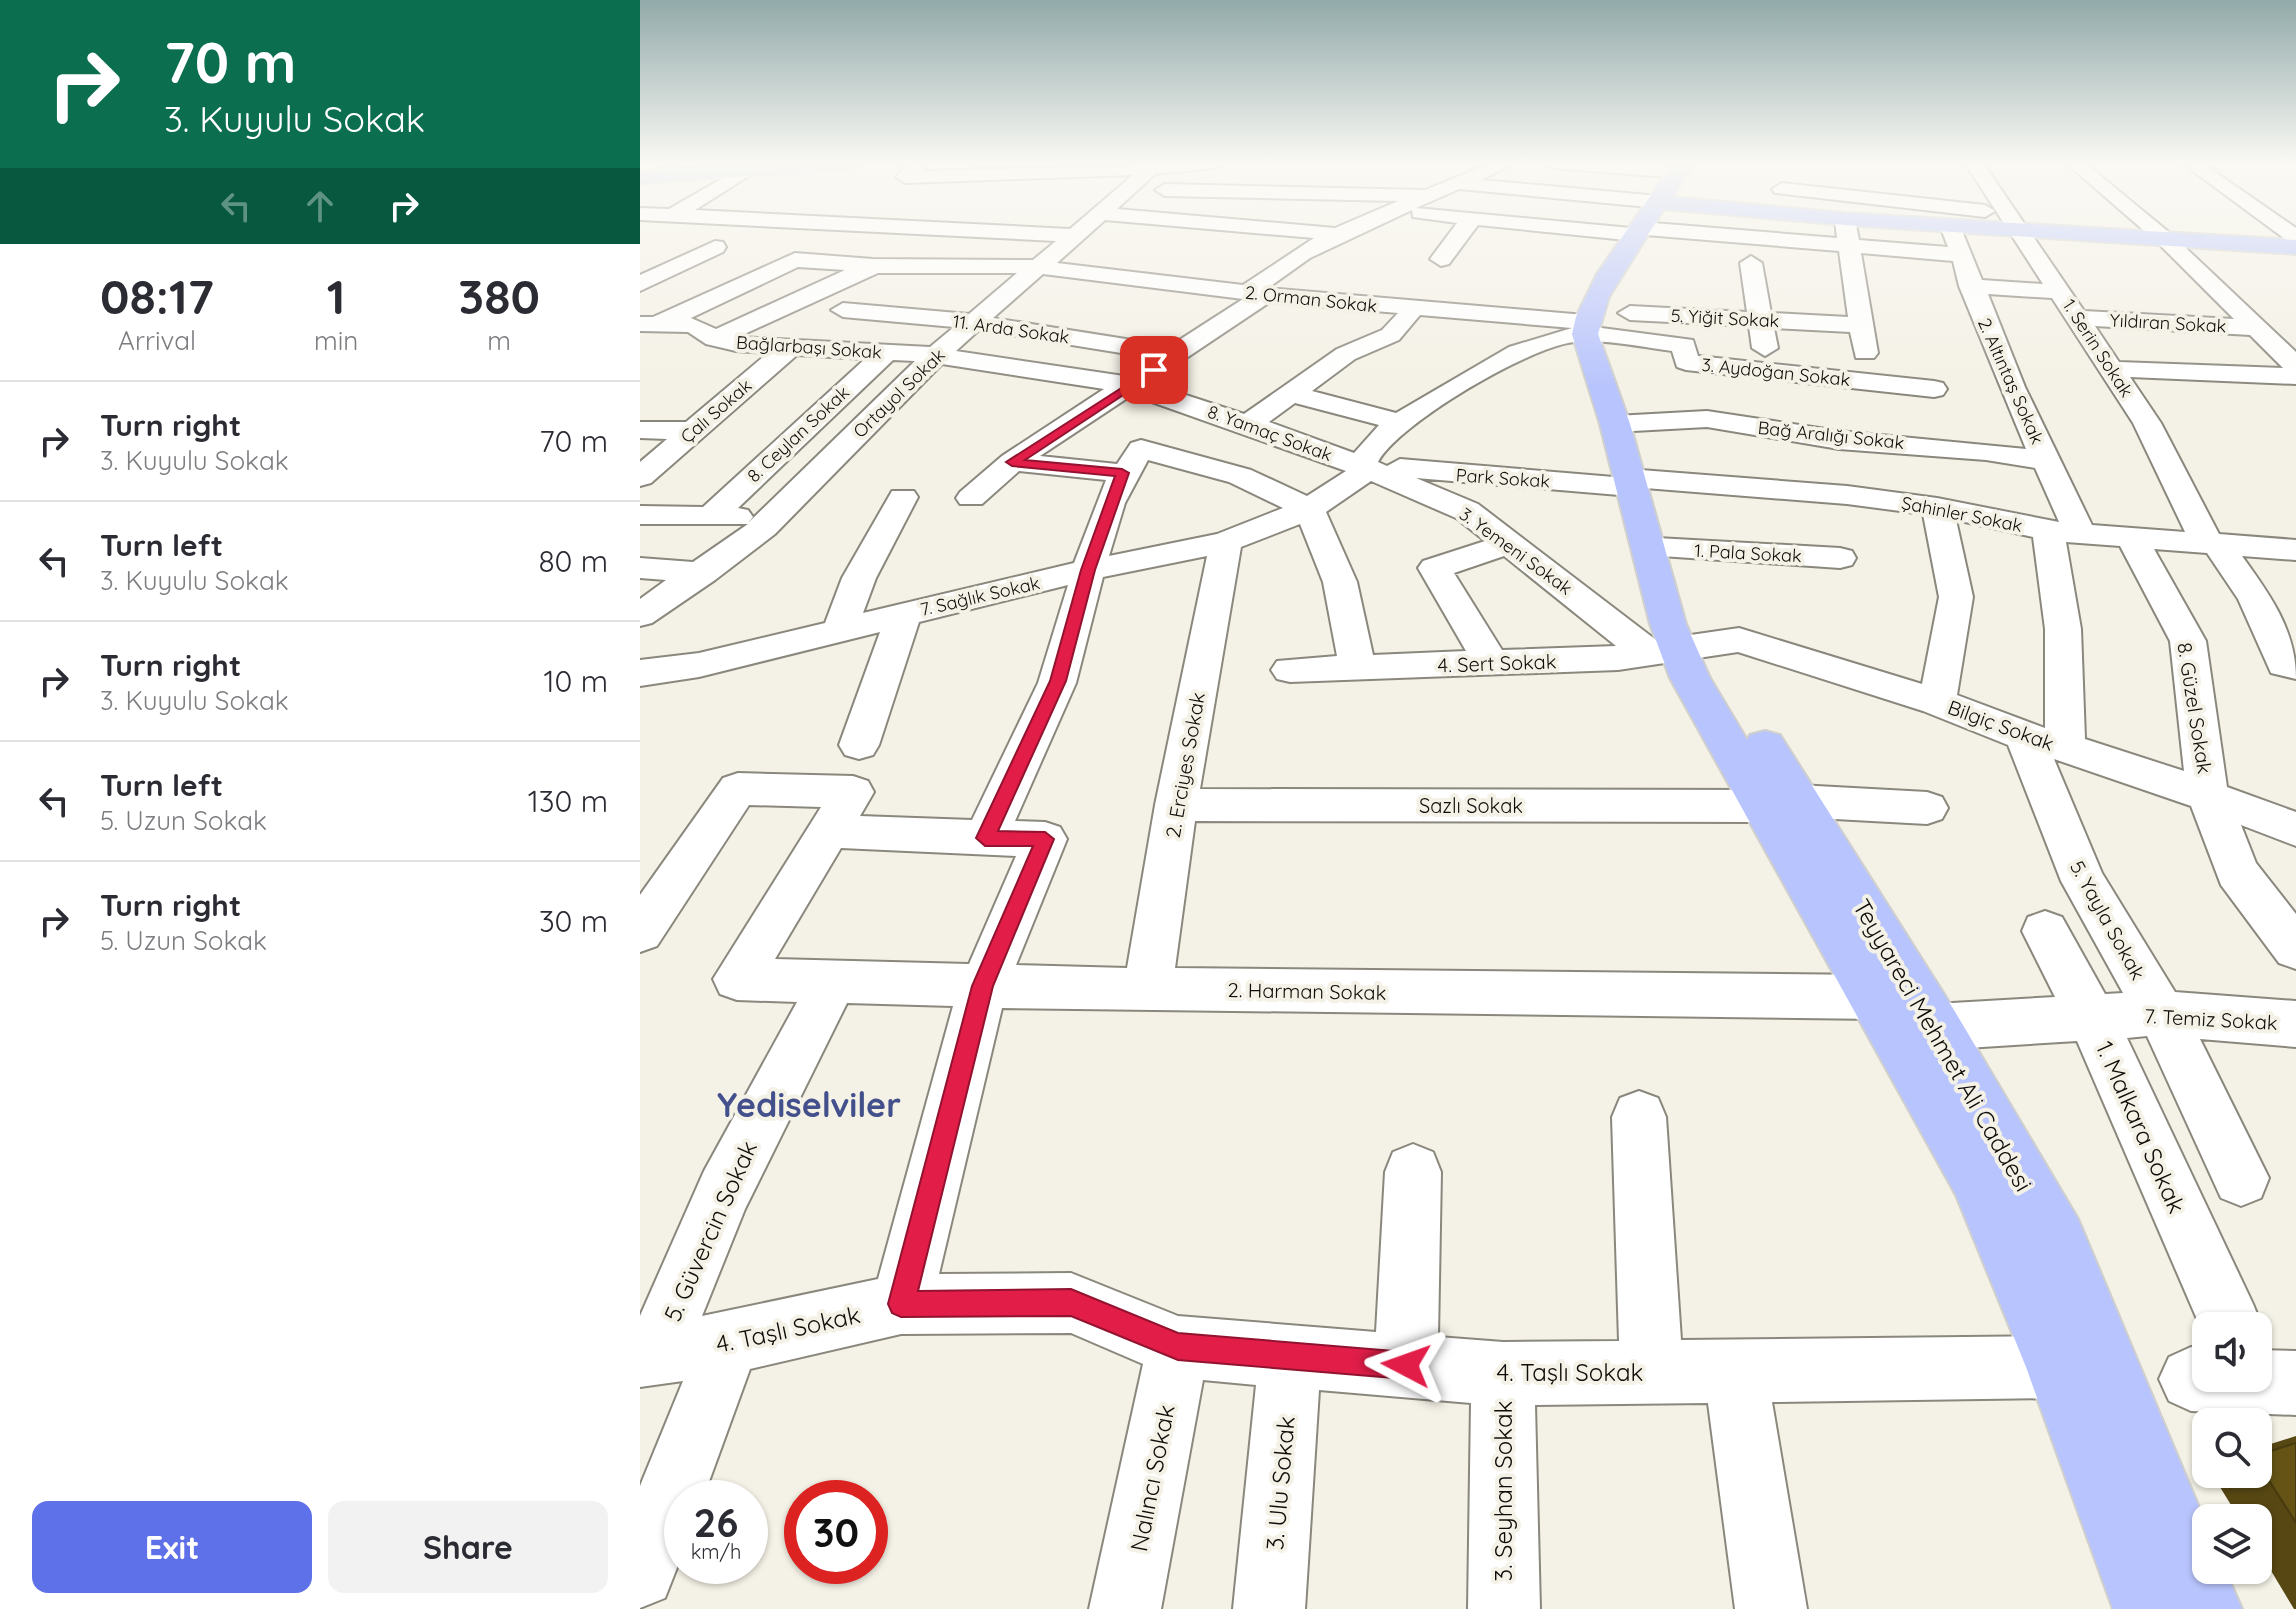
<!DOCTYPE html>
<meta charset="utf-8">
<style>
:root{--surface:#fff;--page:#f2f2f3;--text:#2b2b33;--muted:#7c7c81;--line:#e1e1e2;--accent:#5f71e9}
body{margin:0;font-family:Quicksand,sans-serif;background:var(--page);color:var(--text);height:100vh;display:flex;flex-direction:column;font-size:30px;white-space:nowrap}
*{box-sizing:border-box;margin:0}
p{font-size:26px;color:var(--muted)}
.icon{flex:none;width:44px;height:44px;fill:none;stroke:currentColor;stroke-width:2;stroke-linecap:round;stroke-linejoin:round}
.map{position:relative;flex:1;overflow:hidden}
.sheet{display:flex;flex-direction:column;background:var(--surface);width:640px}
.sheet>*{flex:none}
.guide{background:#0b6e4f;color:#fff;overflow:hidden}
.fabs{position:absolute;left:1552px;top:1312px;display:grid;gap:16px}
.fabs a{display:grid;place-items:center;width:80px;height:80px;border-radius:16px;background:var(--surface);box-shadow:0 2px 6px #0004;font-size:40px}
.speed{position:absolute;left:24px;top:1480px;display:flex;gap:16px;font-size:40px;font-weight:700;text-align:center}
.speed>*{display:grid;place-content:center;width:104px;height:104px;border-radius:50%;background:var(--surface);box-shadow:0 2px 6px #0004;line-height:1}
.speed small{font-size:20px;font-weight:400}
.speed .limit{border:12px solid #d22;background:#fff;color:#111}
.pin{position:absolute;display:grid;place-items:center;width:68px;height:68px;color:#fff;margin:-34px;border-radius:16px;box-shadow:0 4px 12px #0006}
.me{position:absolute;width:88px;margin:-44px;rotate:274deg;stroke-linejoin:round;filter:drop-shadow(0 0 6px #0008)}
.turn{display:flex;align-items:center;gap:28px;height:168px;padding:0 32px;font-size:36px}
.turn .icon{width:104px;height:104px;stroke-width:2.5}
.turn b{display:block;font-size:56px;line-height:68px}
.lanes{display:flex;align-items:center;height:76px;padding:0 32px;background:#0003;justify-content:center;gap:40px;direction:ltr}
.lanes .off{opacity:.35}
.eta{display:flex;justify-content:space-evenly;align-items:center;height:136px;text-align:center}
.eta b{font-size:48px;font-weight:700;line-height:56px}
.action{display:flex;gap:16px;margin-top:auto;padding:16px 32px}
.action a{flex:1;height:92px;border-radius:16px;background:var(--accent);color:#fff;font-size:32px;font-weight:700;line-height:92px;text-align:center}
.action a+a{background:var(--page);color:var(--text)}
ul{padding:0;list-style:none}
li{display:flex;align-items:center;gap:24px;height:120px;padding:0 32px;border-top:2px solid var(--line)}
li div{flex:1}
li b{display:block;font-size:30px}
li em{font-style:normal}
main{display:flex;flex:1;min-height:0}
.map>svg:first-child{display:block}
</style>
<main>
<section class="sheet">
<div class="guide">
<div class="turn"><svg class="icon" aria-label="right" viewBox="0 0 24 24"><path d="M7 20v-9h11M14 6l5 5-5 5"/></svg><div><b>70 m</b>3. Kuyulu Sokak</div></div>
<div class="lanes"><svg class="icon off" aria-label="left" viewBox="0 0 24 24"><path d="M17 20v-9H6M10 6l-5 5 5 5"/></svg><svg class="icon off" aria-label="ahead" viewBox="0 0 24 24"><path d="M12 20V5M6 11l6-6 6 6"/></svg><svg class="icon" aria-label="right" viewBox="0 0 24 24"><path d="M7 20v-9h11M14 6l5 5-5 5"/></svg></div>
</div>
<div class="eta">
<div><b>08:17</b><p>Arrival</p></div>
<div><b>1</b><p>min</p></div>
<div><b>380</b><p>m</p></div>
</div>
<ul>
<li><svg class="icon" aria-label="right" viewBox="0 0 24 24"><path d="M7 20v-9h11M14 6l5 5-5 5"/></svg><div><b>Turn right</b><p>3. Kuyulu Sokak</p></div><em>70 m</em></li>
<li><svg class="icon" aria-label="left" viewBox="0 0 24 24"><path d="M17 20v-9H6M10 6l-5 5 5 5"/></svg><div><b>Turn left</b><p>3. Kuyulu Sokak</p></div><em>80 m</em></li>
<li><svg class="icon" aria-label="right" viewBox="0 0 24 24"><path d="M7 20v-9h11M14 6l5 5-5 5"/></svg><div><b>Turn right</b><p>3. Kuyulu Sokak</p></div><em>10 m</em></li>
<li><svg class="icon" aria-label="left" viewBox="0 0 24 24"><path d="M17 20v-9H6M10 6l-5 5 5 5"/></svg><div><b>Turn left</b><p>5. Uzun Sokak</p></div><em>130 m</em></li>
<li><svg class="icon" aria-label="right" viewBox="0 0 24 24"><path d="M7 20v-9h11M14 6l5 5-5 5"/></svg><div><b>Turn right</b><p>5. Uzun Sokak</p></div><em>30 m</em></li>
</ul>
<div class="action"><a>Exit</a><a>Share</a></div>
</section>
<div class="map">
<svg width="1656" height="1609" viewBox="0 0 1656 1609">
<rect width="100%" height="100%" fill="#f4f1e6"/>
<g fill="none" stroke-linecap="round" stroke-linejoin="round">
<defs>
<g id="minor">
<polygon points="0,163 25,163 0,175"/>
<path d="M 109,163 L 118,168 L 115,172 L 55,210 L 430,229 L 493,175 L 265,183 L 256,177 L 269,163 L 288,163 L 282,171 L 584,163 L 575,168 L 515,174 L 477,209 L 695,228 L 758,201 L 525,196 L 515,190 L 525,184 L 785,190 L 851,163 L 874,163 L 841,180 L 1019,196 L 1029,202 L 1019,208 L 819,189 L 776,208 L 991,228 L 1001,222 L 1197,238 L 1195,220 L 1205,214 L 1215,220 L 1219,240 L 1308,247 L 1300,226 L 1310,220 L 1320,226 L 1342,280 L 1403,284 L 1325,163 L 1343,163 L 1444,311 L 1594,319 L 1517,242 L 1426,163 L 1445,163 L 1531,234 L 1656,352 L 1656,384 L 1490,377 L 1521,423 L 1579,534 L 1656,540 L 1656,560 L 1602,556 C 1630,595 1656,630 1656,679 L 1631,673 L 1598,599 L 1567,553 L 1514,549 L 1566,641 L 1587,787 L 1656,812 L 1656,846 L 1601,825 L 1616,863 L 1656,914 L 1656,969 L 1639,963 L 1581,885 L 1551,806 L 1414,759 L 1462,873 L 1535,992 L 1656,1001 L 1656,1047 L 1560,1039 L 1629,1178 L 1621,1198 L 1601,1206 L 1581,1198 L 1507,1036 L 1487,1038 L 1613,1304 L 1622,1326 L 1618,1335 L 1618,1326 L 1566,1326 L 1566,1340 L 1437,1041 L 1295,1050 L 1277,1043 L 1270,1027 L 1277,1011 L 1295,1004 L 1415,997 L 1382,931 L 1388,917 L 1405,911 L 1422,917 L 1465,994 L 1483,993 L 1421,881 L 1368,745 L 1283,711 L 1098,652 L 978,670 L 650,682 L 637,679 L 631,670 L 637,661 L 697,656 L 683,582 L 660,524 L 601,547 L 560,789 L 1125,790 L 1140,795 L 1143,790 L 1158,785 L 1287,792 L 1302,797 L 1308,808 L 1302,819 L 1287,824 L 1158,817 L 1143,812 L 1140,817 L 1125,822 L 555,821 L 535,968 L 1237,975 L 1254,981 L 1262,997 L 1254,1013 L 1237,1019 L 362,1008 L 299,1274 L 431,1273 L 538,1316 L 736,1332 L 745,1172 L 753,1152 L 773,1144 L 793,1152 L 801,1172 L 798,1337 L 863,1342 L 979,1341 L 972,1117 L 980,1098 L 999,1091 L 1018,1098 L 1026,1117 L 1041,1340 L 1419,1336 L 1441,1345 L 1450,1367 L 1441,1389 L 1419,1398 L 1132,1402 L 1167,1609 L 1095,1609 L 1068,1403 L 895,1405 L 900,1609 L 828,1609 L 831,1403 L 679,1390 L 665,1609 L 593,1609 L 616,1385 L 563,1380 L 521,1609 L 449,1609 L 503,1364 L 431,1333 L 261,1334 L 110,1369 L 63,1498 L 42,1498 L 42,1555 L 25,1598 L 0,1608 L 0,1486 L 43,1381 L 0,1387 L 0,1316 L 64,1171 L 157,1002 L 97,1000 L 80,994 L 73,979 L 181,807 L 109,805 L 17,946 L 0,952 L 0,895 L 83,778 L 98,773 L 213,776 L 228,781 L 234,792 L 220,816 L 332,820 L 398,683 L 428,585 L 279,622 L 239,745 L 233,755 L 219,759 L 205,755 L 199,745 L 240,632 L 59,677 L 0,686 L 0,660 L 59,653 L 185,623 L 202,578 L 252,491 L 274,491 L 278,497 L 236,578 L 223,613 L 434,563 L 466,480 L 379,471 L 342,504 L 320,504 L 316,498 L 320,492 L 362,456 L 464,389 L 302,364 L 135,534 L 75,580 L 12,623 L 0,626 L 0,599 L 26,580 L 0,578 L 0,558 L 53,562 L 108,524 L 0,524 L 0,506 L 63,507 L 225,359 L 157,355 L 11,483 L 0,486 L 0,462 L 27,439 L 0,438 L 0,422 L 46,422 L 128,353 L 96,351 L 66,344 L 48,332 L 0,331 L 0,317 L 13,317 L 155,253 L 233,259 L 393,260 L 416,241 L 0,220 L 0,208 L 29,209 ZM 772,210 L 773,217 L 817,223 L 790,259 L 801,266 L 809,264 L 838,225 L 996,241 L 1006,235 L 1199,251 L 1208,317 L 1131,313 L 1122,263 L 1111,256 L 1100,263 L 1107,312 L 990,306 L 978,313 L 990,320 L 1109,326 L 1112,348 L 1125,356 L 1138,348 L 1134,328 L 1210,332 L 1216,358 L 1234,358 L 1238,353 L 1221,253 L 1313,261 L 1319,286 L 1386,449 L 1199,431 L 1067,411 L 975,416 L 965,418 L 961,424 L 965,430 L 975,432 L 1067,427 L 1199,449 L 1346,460 L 1395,468 L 1419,522 L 1297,498 L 1207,486 L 988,469 L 974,477 L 760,459 L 747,466 L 738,462 C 759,423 889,347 934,342 C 967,339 1000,347 1032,351 L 1037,367 L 1046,370 L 1294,397 L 1303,395 L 1307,389 L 1303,383 L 1294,381 L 1058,356 L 1053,340 L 954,327 L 957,322 L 954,317 L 945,315 L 628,288 L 670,258 ZM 465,220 L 674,238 L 603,285 L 417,263 ZM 158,267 L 205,270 L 76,329 L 51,318 ZM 238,273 L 377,273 L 329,314 L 203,303 L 191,310 L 203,317 L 314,327 L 290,347 L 98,337 ZM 403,274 L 603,299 L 530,346 L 353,318 ZM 1348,294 L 1412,298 L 1493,423 L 1545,532 L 1452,525 L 1385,387 ZM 630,302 L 758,313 L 742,330 L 697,349 L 604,414 L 509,383 ZM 780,315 L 932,328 L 869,347 L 756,413 L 672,391 L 715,359 L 759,340 ZM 1455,326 L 1610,335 L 1643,368 L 1479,362 ZM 339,330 L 512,358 L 484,376 L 316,351 ZM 253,360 L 275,361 L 108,523 L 113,517 L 108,510 L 98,508 ZM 492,395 L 706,471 L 667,496 L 611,470 L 501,440 L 491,443 L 477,464 L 400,456 ZM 655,403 L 739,425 L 714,453 L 629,422 ZM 508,460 L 589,482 L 643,508 L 577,534 L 469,556 L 485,503 ZM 776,478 L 991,496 L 1005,488 L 1207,504 L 1283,514 L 1299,597 L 1282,684 L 1099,628 L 1016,640 L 838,504 ZM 731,481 L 816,518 L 845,541 L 783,561 L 778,568 L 826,651 L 733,655 L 717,582 L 686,512 ZM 1316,520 L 1393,537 L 1405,629 L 1405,728 L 1317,695 L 1333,597 ZM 1426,542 L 1480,546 L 1530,641 L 1544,771 L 1445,739 L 1441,629 ZM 567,556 L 515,805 L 487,968 L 376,965 L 427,839 L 420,827 L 405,822 L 375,821 L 436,683 L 463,577 ZM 864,556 L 976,646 L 862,650 L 814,573 ZM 201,848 L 376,856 L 329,964 L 135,959 ZM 207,1003 L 313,1006 L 238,1279 L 62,1316 L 105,1209 Z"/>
<path d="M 903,163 C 926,161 1037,159 1049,172 L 1040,178 L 912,168 Z"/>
<polygon points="1542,163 1562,163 1656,228 1656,244 1649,242"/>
<polygon points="1142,183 1345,205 1355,211 1345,217 1135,193 1132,189"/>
<polygon points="75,241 83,242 86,247 83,252 0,291 0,275"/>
<polygon points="1017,538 1200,548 1212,551 1216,558 1212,565 1200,568 1006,555 1001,548 1006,541"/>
<polygon points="1551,1347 1566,1348 1566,1378 1618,1378 1618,1350 1656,1351 1656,1415 1551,1411 1529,1401 1519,1379 1529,1357"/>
</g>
<g id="major">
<polygon points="131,163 221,163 211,169 0,183 0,171"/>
<polygon points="1033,163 1053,163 1032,197 1205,213 1656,240 1656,254 1205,225 1024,209 969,297 958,334 990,424 1046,624 1070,678 1107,740 1110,735 1125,731 1140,735 1314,1010 1438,1219 1566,1524 1566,1570 1585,1570 1602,1609 1473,1609 1386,1367 1316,1195 1030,678 1010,624 960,424 932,334 936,317 957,274"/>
</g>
</defs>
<use href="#minor" stroke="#8a877d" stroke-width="4"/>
<use href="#major" stroke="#cfcfce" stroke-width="4"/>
<use href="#minor" fill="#fff" fill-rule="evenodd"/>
<use href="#major" fill="#b8c4fd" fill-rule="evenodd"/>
</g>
<polygon fill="#574713" points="1656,1436 1656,1609 1654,1609 1618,1549 1618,1518 1599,1518 1572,1474 1618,1474 1618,1448"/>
<polygon fill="#655316" stroke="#473a0f" stroke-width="2" points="1656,1443 1656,1523 1618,1463 1618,1455"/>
<linearGradient id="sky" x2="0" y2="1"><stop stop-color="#92aaaa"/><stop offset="0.42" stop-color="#faf9f4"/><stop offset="1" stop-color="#faf9f4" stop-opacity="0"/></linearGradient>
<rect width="1656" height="388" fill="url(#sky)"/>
<polygon fill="#e11d48" stroke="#92132f" stroke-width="2" points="514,367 518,372 385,460 482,469 489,473 455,570 426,681 358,831 405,832 414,839 353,986 278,1291 431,1289 538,1333 766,1352 775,1356 779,1365 775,1375 766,1379 538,1360 431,1316 261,1317 252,1313 248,1304 332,986 393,846 345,846 336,838 410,681 441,570 475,476 372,466 366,462"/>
<g text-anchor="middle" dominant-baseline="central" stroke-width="8" stroke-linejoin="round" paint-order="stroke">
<g font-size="18" fill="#0e0d09" stroke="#f4f1e6">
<text transform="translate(671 299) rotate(6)">2. Orman Sokak</text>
<text transform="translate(1085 318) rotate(3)">5. Yiğit Sokak</text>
<text transform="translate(1528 323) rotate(3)">Yıldıran Sokak</text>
<text transform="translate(371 329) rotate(8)">11. Arda Sokak</text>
<text transform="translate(169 347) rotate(4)">Bağlarbaşı Sokak</text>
<text transform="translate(1458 348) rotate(57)">1. Serin Sokak</text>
<text transform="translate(1136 372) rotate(6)">3. Aydoğan Sokak</text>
<text transform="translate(1371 381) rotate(66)">2. Altıntaş Sokak</text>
<text transform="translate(259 393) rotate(-44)">Ortayol Sokak</text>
<text transform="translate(76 411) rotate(-41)">Çalı Sokak</text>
<text transform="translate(630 433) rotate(20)">8. Yamaç Sokak</text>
<text transform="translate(158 434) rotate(-43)">8. Ceylan Sokak</text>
<text transform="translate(1191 435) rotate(6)">Bağ Aralığı Sokak</text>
<text transform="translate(863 478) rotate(4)">Park Sokak</text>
<text transform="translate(1322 514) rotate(11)">Şahinler Sokak</text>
<text transform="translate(876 551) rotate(36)">3. Yemeni Sokak</text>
<text transform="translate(1108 553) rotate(3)">1. Pala Sokak</text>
<text transform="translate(340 596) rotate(-13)">7. Sağlık Sokak</text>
</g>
<g font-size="20" fill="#0e0d09" stroke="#f4f1e6">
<text transform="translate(857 663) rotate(-2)">4. Sert Sokak</text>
<text transform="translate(1555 708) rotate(81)">8. Güzel Sokak</text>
<text transform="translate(1361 725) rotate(20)">Bilgiç Sokak</text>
<text transform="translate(545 765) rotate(-80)">2. Erciyes Sokak</text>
<text x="831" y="805">Sazlı Sokak</text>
<text transform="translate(1468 920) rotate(61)">5. Yayla Sokak</text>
<text transform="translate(667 991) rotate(1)">2. Harman Sokak</text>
<text transform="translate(1571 1019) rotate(3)">7. Temiz Sokak</text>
</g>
<g font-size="24" fill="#0e0d09" stroke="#f4f1e6">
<text transform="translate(1303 1045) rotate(60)">Teyyareci Mehmet Ali Caddesi</text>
<text transform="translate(1501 1127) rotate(66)">1. Malkara Sokak</text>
<text transform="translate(70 1231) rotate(-66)">5. Güvercin Sokak</text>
<text transform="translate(148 1329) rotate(-12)">4. Taşlı Sokak</text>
<text x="930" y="1372">4. Taşlı Sokak</text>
<text transform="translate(512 1478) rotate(-79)">Nalıncı Sokak</text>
<text transform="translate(640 1483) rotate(-85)">3. Ulu Sokak</text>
<text transform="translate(863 1491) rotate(-90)">3. Seyhan Sokak</text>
</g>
<g font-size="34" font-weight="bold" fill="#43508c" stroke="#f4f1e6">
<text x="169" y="1104">Yediselviler</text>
</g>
</g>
</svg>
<div class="fabs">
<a><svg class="icon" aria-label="sound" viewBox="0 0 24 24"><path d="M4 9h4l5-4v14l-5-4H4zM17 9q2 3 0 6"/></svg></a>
<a><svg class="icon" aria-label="search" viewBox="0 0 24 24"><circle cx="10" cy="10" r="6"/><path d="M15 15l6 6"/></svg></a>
<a><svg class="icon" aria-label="layers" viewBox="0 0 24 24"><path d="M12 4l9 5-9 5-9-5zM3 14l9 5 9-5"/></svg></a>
</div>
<div class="speed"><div>26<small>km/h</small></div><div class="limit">30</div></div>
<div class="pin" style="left:514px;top:370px;background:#d93025"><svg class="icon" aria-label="arrive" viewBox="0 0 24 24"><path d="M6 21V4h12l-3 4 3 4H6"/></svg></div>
<svg class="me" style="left:766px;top:1365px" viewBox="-20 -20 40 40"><path d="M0-17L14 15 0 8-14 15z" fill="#e11d48" stroke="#fff" stroke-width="4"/></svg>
</div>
</main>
